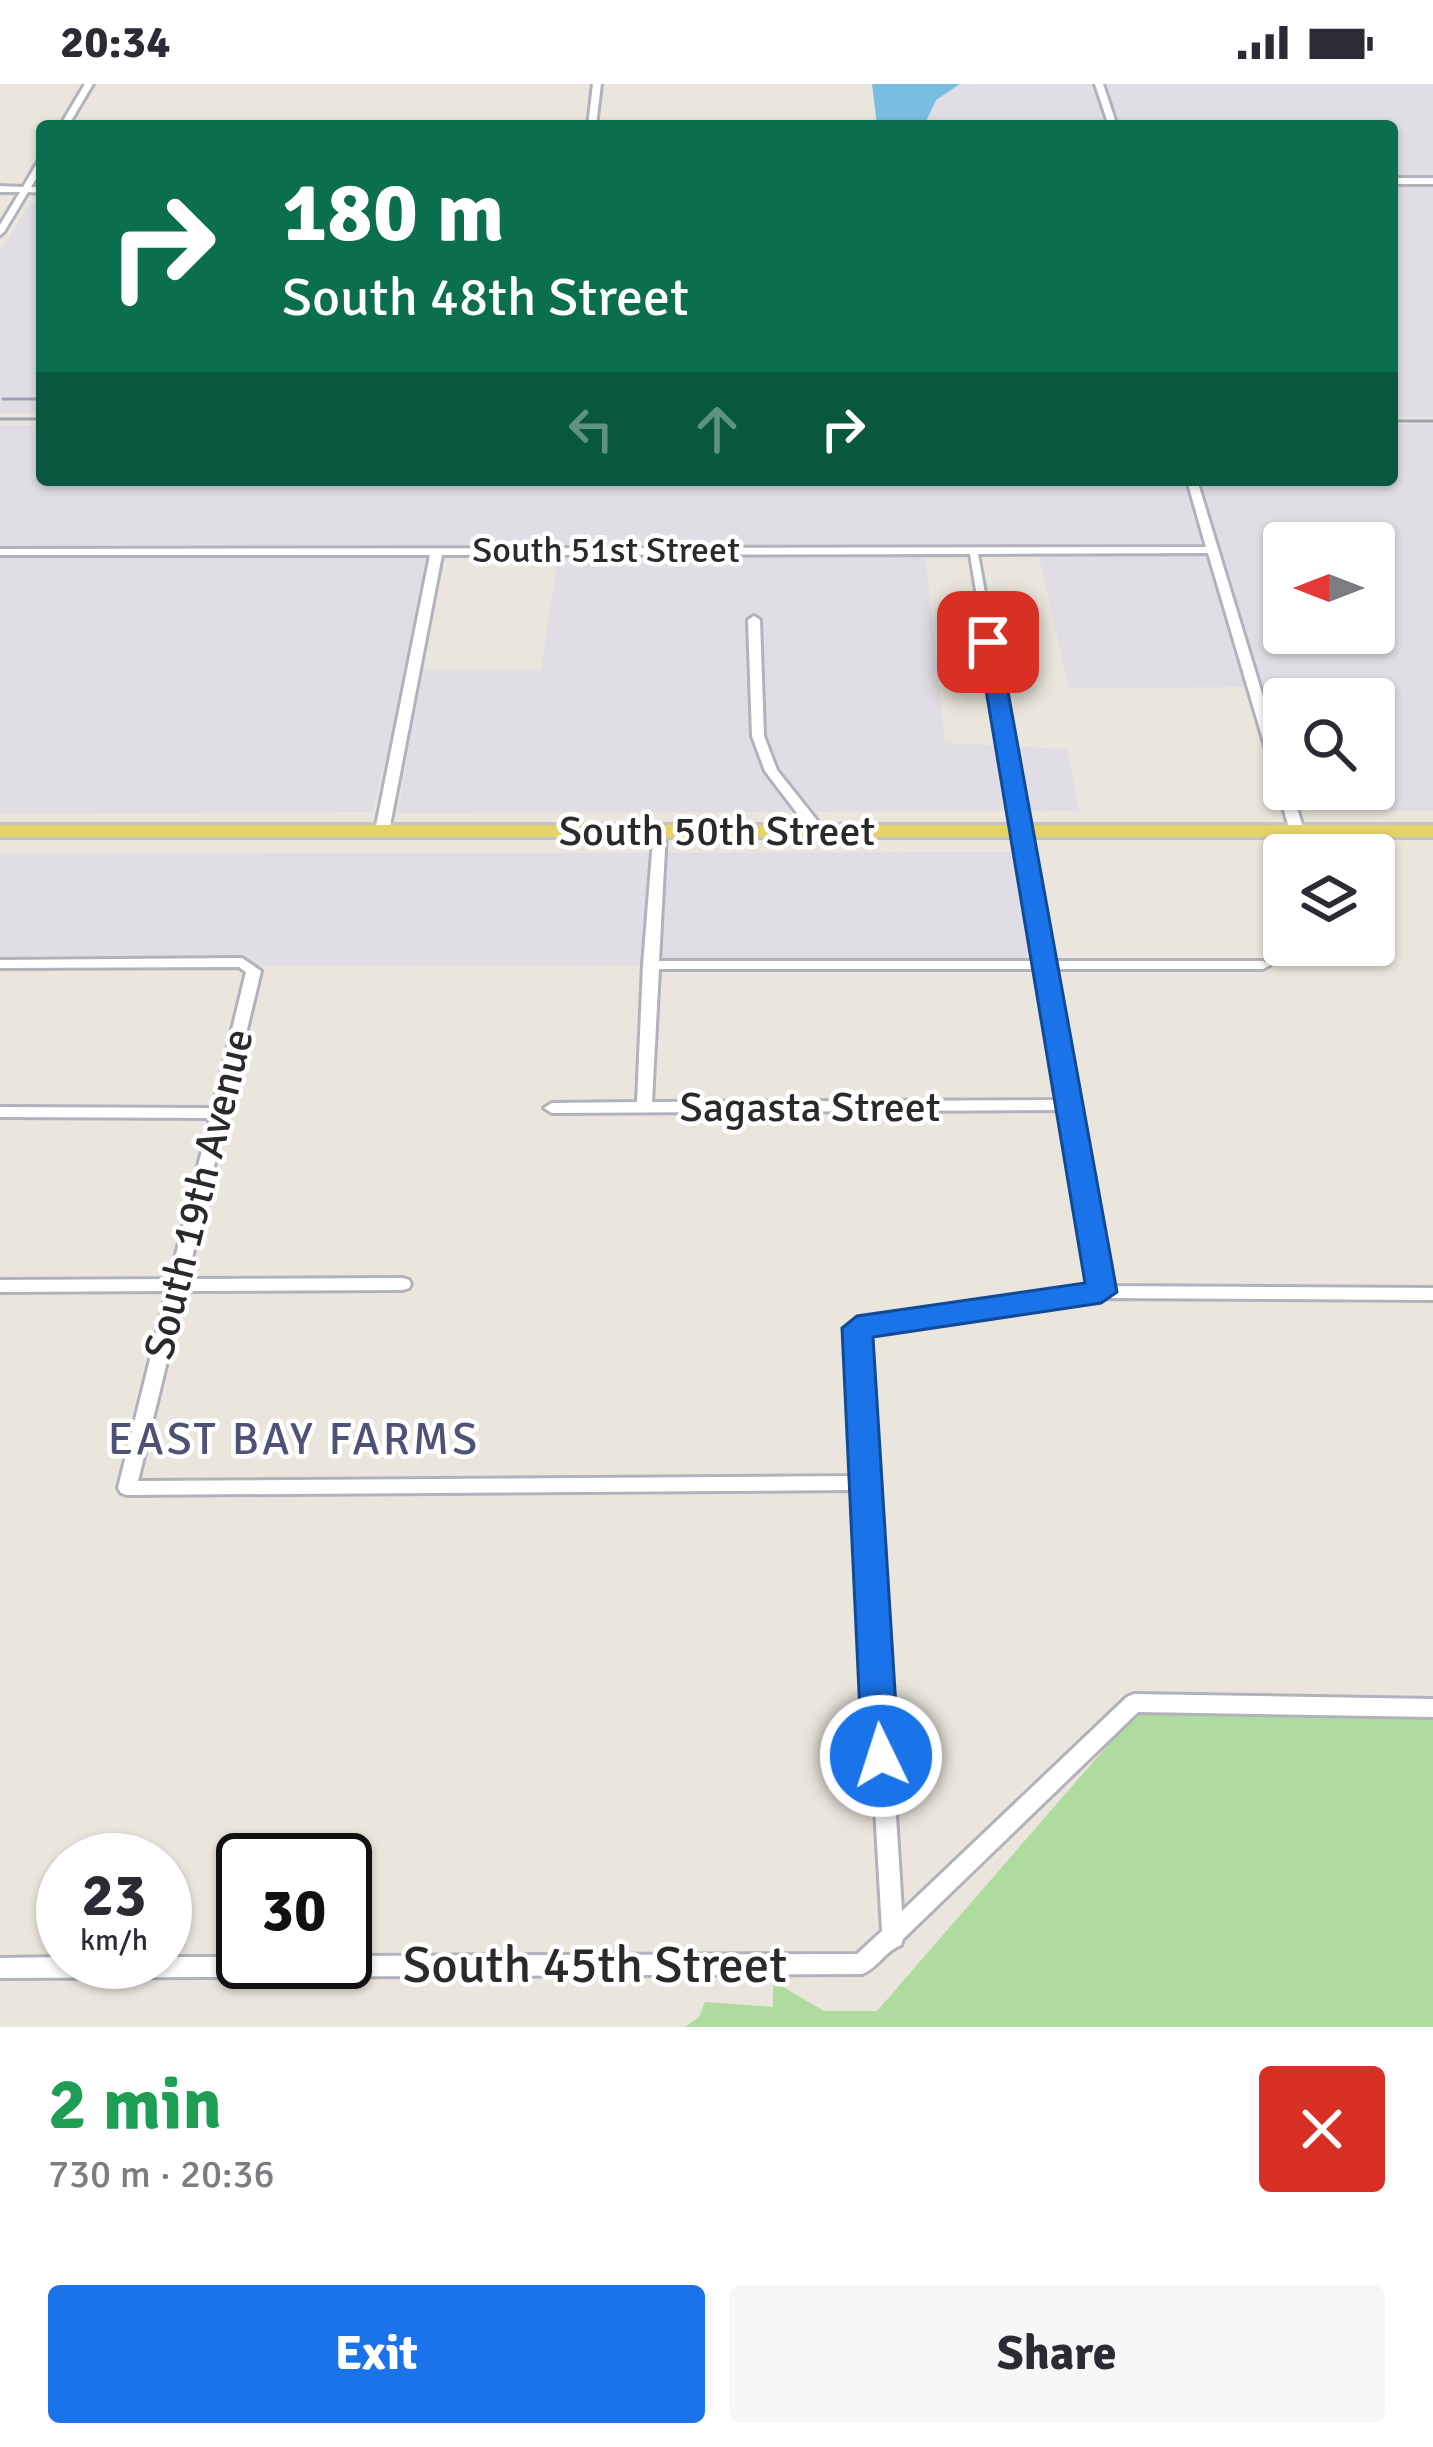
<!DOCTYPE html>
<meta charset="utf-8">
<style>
:root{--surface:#fff;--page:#f7f7f7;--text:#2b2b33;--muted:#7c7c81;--accent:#1a73e8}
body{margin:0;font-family:Signika,sans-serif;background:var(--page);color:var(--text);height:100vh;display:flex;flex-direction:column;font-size:45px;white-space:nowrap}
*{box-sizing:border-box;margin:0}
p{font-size:39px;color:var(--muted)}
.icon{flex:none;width:66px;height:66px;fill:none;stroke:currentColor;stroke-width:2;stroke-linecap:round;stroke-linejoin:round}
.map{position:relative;height:1943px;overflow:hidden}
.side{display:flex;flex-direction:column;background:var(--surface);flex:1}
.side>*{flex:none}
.banner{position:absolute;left:36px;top:36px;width:1362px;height:366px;border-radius:12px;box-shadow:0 3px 9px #0004;background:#0b6e4f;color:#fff;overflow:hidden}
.needle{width:78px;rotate:270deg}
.fabs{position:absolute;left:1263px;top:438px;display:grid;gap:24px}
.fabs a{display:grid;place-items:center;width:132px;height:132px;border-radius:12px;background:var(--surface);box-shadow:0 3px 9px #0004;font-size:60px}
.speed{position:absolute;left:36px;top:1749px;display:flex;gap:24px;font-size:60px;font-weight:700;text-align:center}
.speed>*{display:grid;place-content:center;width:156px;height:156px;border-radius:50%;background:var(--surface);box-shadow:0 3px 9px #0004;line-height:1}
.speed small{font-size:30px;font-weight:400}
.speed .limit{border:6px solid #111;border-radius:18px;background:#fff;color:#111}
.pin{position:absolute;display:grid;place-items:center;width:102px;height:102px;color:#fff;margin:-51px;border-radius:24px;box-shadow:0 6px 18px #0006}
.me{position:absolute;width:132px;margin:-66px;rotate:356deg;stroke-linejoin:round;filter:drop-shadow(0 0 9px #0008)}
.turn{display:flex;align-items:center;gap:42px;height:252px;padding:0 48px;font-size:54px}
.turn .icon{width:156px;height:156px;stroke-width:2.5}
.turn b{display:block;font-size:84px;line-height:102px}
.lanes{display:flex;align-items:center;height:114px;padding:0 48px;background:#0003;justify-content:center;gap:60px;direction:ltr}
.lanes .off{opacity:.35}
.round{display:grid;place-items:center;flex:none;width:126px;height:126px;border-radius:12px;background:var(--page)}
.head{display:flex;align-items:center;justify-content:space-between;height:204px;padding:0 48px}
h1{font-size:72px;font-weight:700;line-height:90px;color:#1e9e55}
.button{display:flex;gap:24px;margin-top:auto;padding:24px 48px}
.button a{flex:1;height:138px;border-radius:12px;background:var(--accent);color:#fff;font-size:48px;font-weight:700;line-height:138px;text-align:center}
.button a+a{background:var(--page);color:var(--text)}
.status{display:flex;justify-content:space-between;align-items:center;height:84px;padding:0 60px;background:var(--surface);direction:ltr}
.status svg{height:33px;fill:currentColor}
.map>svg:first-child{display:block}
</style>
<div class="status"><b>20:34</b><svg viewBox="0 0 49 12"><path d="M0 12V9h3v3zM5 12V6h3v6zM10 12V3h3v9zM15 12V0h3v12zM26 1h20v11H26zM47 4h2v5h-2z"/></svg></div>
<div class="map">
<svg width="1433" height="1943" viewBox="0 0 1433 1943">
<rect width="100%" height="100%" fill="#ebe6dd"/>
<g fill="#e0dde4" fill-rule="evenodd">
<polygon points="898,0 1094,0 1108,42 903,42"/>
<polygon points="1102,0 1433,0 1433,95 1392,95 1392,42 1116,42"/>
<rect x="1392" y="98" width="41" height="235"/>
<polygon points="29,120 42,120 42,329 0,329 0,168"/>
<path d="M 1392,340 L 1433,340 L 1433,727 L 1309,727 L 1294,705 L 1374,705 L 1374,615 L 1284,615 L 1284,675 L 1213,466 L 1196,396 L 1392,396 ZM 1284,459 L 1374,459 L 1374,549 L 1284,549 Z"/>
<polygon points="0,341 42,341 42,396 1190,396 1209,463 925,466 945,659 1067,665 1079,727 398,729 421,586 541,586 559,466 0,467"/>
<polygon points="1038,468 1210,469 1251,603 1069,604"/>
<polygon points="430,469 413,570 372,728 0,730 0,470"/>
<polygon points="1018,768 1042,881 0,883 0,770"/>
</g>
<polygon fill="#aedc9f" points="1139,1625 1433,1627 1433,1943 685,1943 699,1933 705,1918 773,1923 773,1897 824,1927 877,1927"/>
<polygon fill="#7abde3" points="872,0 960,0 936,16 924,42 877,42"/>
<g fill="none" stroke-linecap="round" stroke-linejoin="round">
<defs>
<g id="minor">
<polygon points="85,0 93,0 68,42 60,42"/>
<polygon points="593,0 601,0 596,42 588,42"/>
<polygon points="1095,0 1103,0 1117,42 1109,42"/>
<polygon points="42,75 42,85 31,103 42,103 42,109 28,108 4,148 0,151 0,141 20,108 0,108 0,102 23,103 39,76"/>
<rect x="1392" y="94" width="41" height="6"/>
<path d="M 1187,396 L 1197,396 L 1284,682 L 1284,705 L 1291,705 L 1304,747 L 1302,750 L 1297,751 L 1290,747 L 1208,469 L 978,470 L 1051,877 L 1263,877 L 1270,881 L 1263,885 L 1053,885 L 1108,1202 L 1433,1204 L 1433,1216 L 1101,1214 L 866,1249 L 902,1827 L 1127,1613 L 1134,1610 L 1433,1615 L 1433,1633 L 1138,1628 L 903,1855 L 901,1861 C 885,1867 878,1884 862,1890 L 0,1894 L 0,1874 L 63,1873 L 63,1878 L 165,1878 L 165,1873 L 243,1873 L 243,1878 L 345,1878 L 345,1872 L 857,1870 L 882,1847 L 857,1406 L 127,1411 L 121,1409 L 118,1404 L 167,1207 L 0,1208 L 0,1196 L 170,1195 L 210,1034 L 0,1033 L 0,1023 L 213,1024 L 246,888 L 239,883 L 0,884 L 0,876 L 242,874 L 261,887 L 187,1195 L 403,1194 L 409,1196 L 411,1200 L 409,1204 L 403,1206 L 184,1207 L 138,1397 L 857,1392 L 848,1244 L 851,1240 L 1092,1203 L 1062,1026 L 552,1029 L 544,1024 L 552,1019 L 637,1018 L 643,881 L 654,744 L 659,743 L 666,747 L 659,877 L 1037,877 L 970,470 L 442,471 L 389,747 L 382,751 L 375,747 L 430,471 L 0,471 L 0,465 L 1206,463 ZM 659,885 L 1038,885 L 1060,1016 L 652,1018 Z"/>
<polygon points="754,532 760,536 764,652 777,686 823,744 825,747 823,750 813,750 765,687 752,652 748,536"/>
</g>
<rect id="primary" x="0" y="741" width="1433" height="12"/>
</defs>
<use href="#minor" stroke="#b1b2bc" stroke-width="6"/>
<use href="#primary" stroke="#c3c3c3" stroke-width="6"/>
<use href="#minor" fill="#fff" fill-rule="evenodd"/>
<use href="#primary" fill="#e3d369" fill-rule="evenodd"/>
<g stroke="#a0a1b2" stroke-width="3">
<polyline points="3,315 42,315"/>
<polyline points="0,335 42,335"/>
<polyline points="1392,337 1433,337"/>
</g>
</g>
<polygon fill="#1a73e8" stroke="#114b97" stroke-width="3" points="988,552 999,558 1117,1208 1101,1219 873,1253 899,1672 894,1684 881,1688 868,1684 862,1672 842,1244 857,1232 1085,1199 978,558"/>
<g text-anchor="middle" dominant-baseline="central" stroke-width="9" stroke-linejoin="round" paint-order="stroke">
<g font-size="36" fill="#2a2a2a" stroke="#fff">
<text x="606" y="466">South 51st Street</text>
</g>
<g font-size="42" fill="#2a2a2a" stroke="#fff">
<text x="717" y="747">South 50th Street</text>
<text x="810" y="1023">Sagasta Street</text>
<text transform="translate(199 1110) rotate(-76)">South 19th Avenue</text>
</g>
<g font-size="45" letter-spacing="3" fill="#4e5276" stroke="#fff">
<text x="294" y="1355">EAST BAY FARMS</text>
</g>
<g font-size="51" fill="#2a2a2a" stroke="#fff">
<text x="595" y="1881">South 45th Street</text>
</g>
</g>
</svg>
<div class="fabs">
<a><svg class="needle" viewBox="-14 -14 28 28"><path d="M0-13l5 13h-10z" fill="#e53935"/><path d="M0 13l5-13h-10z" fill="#7c7c81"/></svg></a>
<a><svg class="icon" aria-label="search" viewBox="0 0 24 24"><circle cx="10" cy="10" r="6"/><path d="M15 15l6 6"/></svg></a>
<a><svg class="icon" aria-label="layers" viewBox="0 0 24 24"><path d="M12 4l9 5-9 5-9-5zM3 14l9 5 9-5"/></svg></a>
</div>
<div class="speed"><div>23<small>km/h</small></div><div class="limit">30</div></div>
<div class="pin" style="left:988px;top:558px;background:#d93025"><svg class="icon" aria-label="arrive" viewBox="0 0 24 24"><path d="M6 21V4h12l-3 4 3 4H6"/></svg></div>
<svg class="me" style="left:881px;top:1672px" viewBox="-20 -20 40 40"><circle r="17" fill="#1a73e8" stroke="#fff" stroke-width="3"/><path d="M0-11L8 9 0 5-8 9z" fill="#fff"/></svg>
<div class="banner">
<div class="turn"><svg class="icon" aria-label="right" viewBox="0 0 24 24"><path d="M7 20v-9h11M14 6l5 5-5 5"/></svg><div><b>180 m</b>South 48th Street</div></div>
<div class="lanes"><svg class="icon off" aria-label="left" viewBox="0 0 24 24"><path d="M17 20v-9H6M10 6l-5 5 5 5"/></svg><svg class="icon off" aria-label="ahead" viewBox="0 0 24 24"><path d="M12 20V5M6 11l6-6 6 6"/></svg><svg class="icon" aria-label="right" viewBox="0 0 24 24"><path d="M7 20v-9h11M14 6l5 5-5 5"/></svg></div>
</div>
</div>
<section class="side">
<div class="head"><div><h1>2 min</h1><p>730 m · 20:36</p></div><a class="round" style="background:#d93025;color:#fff"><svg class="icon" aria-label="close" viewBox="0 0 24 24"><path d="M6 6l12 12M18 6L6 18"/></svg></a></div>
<div class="button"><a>Exit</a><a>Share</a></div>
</section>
